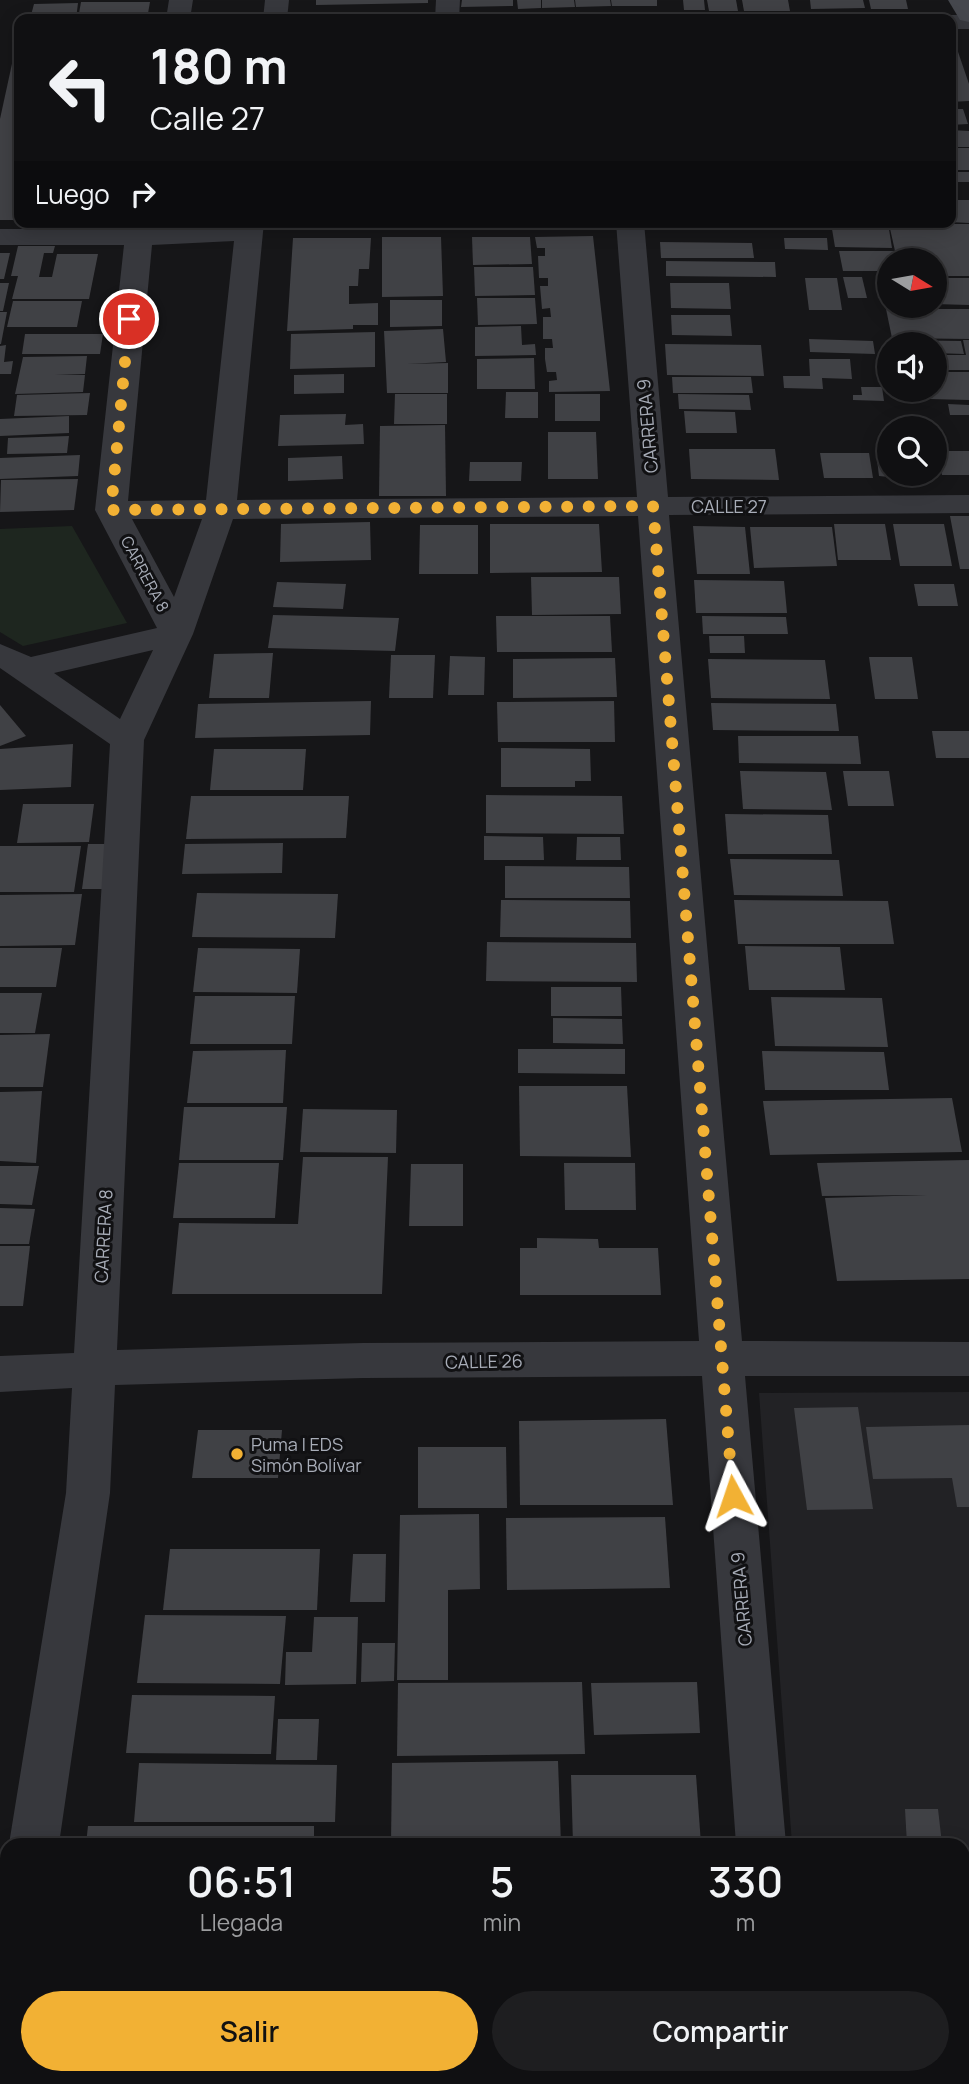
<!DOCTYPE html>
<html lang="es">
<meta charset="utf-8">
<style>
:root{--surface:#101012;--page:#1e1e20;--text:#f1f3f6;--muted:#9c9d9f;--line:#303032;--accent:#f2b134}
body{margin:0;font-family:Manrope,sans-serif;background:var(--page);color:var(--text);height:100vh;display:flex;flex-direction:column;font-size:26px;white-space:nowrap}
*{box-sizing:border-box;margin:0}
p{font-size:23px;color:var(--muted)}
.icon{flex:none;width:38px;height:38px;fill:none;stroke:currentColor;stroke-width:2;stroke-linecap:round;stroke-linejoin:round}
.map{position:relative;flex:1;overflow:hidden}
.sheet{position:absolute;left:0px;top:1838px;width:970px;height:247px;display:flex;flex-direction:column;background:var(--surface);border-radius:21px 21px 0 0;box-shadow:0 4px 18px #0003,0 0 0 2px var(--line)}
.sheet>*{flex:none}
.top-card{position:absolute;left:14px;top:14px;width:942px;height:214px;border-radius:14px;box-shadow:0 4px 18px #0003,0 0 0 2px var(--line);background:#101012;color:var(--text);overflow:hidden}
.needle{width:46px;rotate:101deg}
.controls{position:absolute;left:877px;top:248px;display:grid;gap:14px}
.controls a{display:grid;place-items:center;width:70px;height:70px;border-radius:50%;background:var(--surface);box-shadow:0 4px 18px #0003,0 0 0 2px var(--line);font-size:35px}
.pin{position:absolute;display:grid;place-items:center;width:60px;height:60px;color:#fff;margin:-30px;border:4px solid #fff;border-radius:50%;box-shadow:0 2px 7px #0007}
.me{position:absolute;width:77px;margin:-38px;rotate:355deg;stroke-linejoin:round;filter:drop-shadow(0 0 5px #0008)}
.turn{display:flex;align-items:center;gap:24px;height:147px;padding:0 21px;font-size:32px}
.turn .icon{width:91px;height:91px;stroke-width:2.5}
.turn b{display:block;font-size:49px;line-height:60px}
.then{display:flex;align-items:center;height:66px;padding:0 21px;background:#0003;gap:14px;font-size:26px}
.eta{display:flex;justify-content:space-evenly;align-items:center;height:119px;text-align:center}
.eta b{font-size:42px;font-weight:600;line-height:49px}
.primary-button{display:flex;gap:14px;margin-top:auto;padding:14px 21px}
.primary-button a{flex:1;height:80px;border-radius:42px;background:var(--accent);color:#111;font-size:28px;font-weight:600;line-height:80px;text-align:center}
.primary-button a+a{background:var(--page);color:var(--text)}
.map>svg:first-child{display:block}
</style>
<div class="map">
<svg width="969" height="2084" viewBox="0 0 969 2084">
<rect width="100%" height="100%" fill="#161618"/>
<g fill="#222225">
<polygon points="969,1392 969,2048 963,2048 962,1844 792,1844 759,1393"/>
<polygon points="349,2077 723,2077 724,2084 349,2084"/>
</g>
<polygon fill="#1e261f" points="72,526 127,623 23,646 0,632 0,529"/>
<g fill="#404145">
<polygon points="316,0 428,0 428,3 316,5"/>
<polygon points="462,0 513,0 513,6 461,7"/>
<polygon points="517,0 541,0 541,8 518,9"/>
<polygon points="542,0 574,0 575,7 542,8"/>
<polygon points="575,0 610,0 611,6 576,7"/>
<polygon points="611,0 657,0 657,6 612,6"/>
<polygon points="683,0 704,0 705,10 684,10"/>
<polygon points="707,0 736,0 738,11 709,11"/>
<polygon points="742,0 788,0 790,11 744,11"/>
<polygon points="810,0 863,0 865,8 811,9"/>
<polygon points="869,0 906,0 908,9 871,9"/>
<polygon points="81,2 150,2 147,19 78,19"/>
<polygon points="78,3 76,19 30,19 34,4"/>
<polygon points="18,36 19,220 0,220 0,119"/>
<polygon points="950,43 955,43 969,84 969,101 950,102"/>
<polygon points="950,109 963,109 968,124 950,125"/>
<polygon points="950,130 969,131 969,147 950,147"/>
<rect x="950" y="148" width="19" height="22"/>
<rect x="950" y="172" width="19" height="10"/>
<polygon points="950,200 969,200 969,223 950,222"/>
<polygon points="658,222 745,222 746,230 659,229"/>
<polygon points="831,223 888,223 892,248 835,247"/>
<polygon points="889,224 969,224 969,276 934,276 934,261 889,261 889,271 843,271 839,251 895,251"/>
<polygon points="593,236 610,391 549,392 549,381 557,380 556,372 547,372 545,359 545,348 553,348 552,339 543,339 543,317 551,317 550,308 542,309 540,286 548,286 548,278 539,278 538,256 545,256 545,248 537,248 535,237"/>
<polygon points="382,237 441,237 443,296 382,297"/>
<polygon points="472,237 530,237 532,264 473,265"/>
<polygon points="293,238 371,238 369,269 359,269 358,286 349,286 349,304 378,303 378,325 353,325 353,329 287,331"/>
<polygon points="784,238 827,238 828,250 785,249"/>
<polygon points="660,242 752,243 754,258 661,258"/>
<polygon points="18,246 55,246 53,253 44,253 39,277 52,277 57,254 98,254 89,299 12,299 18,276 11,276"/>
<polygon points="0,253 10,253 4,279 0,279"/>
<polygon points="666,261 775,262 776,277 666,276"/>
<polygon points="474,267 533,267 535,295 475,296"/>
<polygon points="843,277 862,277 867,298 848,298"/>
<polygon points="805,278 837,278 842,310 809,310"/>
<polygon points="934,278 969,278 969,305 934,304"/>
<polygon points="0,283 9,283 3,311 0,311"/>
<polygon points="670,283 729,283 731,309 671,308"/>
<polygon points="477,298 535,298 537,324 478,325"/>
<polygon points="390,300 442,300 442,326 390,327"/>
<polygon points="13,301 82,301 77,327 7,327"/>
<polygon points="886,309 969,309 969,339 892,338"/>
<polygon points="0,312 7,312 1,344 0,344"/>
<polygon points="671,315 730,315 732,336 672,335"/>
<polygon points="521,326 522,345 535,344 536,355 475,356 475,327"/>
<polygon points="443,329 446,362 407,364 448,363 448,393 387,393 384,331"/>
<polygon points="375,332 375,367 290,369 291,334"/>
<polygon points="25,334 103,334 100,354 22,354"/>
<polygon points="809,339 873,341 875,354 810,352"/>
<polygon points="891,340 961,341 964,354 934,353 934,345 892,345"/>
<polygon points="963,340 969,340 969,370 934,370 934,355 966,355"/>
<polygon points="665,344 761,345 764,376 667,375"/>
<polygon points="6,345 4,362 13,361 11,374 0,374 0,346"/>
<polygon points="87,356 85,374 55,375 85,375 83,392 15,394 23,357"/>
<polygon points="534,358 535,389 477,389 477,359"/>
<polygon points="809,359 850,359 852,379 822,378 823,389 784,388 783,376 810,376"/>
<polygon points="934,372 969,372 969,400 929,399 928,390 934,390"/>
<polygon points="344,374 344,393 294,394 294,375"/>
<polygon points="672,377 751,377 753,393 673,393"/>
<polygon points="861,387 882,387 884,401 853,400 853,395 862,395"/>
<polygon points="506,392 538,392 538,418 505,418"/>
<polygon points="90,393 87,415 14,416 17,395"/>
<polygon points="395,394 447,394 447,424 394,424"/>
<rect x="555" y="394" width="45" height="27"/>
<polygon points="678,394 749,395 751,410 679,409"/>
<polygon points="948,404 969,405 969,415 950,415"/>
<polygon points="684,411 735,412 737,433 686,433"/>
<polygon points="346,414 345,425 363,424 364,444 278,446 280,415"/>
<polygon points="69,416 69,433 0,436 0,419"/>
<polygon points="445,425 446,496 379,496 380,426"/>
<polygon points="548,432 596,432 598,479 548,479"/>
<polygon points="69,436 67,453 7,454 8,438"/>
<polygon points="689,449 775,449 779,480 691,479"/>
<polygon points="876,451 889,451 889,477 879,476"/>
<polygon points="937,451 969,451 969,475 942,475"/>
<polygon points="820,453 869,453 873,478 824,478"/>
<polygon points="80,455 78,476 0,479 0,458"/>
<polygon points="342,456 343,479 288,481 288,458"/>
<polygon points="470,462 522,462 521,481 469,481"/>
<polygon points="78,479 74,510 0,512 1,480"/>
<polygon points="950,516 969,516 969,569 960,569"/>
<polygon points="370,522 371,560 280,562 281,524"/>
<polygon points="490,524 599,524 602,572 490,573"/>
<polygon points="834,524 885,524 891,560 838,560"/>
<polygon points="893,524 944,524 952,566 900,566"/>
<polygon points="420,525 478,525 478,574 419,574"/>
<polygon points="693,526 745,527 750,574 697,574"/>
<polygon points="750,527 832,527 837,566 754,568"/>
<polygon points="531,577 619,577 621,614 532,615"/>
<polygon points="694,580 784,581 787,613 696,613"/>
<polygon points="277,582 346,584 343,609 273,607"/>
<polygon points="914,584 954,584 958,606 918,606"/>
<polygon points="273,615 399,618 395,651 268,648"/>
<polygon points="496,616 610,616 612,652 497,652"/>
<polygon points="702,616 786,617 788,634 703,634"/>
<polygon points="709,636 744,636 745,653 710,653"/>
<polygon points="273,653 269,698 209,698 214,654"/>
<polygon points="391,655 435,655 433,698 389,698"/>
<polygon points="450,656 485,657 484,695 448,695"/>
<polygon points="869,657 912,657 918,699 875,699"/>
<polygon points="615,658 617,697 513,698 513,659"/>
<polygon points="708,659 825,660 830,699 711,698"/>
<polygon points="371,701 370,735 195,738 198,704"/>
<polygon points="614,701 615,742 498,742 497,702"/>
<polygon points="711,703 836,704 839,731 713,730"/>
<polygon points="0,705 26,736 0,746"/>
<polygon points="932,731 969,731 969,758 936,758"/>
<polygon points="738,736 858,736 861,764 739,763"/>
<polygon points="73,744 71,787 0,790 0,749"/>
<polygon points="501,748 590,749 591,781 575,781 575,787 501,787"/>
<polygon points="214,749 306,749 303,790 210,790"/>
<polygon points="740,771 826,772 832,810 743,809"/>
<polygon points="843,771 889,771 894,806 848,806"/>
<polygon points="486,795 622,796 624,834 486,833"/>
<polygon points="191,796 349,796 346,838 186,839"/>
<polygon points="23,804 94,804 89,842 17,843"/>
<polygon points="725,814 828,815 832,854 728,854"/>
<polygon points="484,836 543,837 544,860 484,860"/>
<polygon points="577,837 620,837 621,860 576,860"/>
<polygon points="283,843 282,873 182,874 185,844"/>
<polygon points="88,844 110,844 105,889 82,889"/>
<polygon points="0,846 81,846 74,892 0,892"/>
<polygon points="730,859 839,860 843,896 734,895"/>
<polygon points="505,866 629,867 630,898 505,898"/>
<polygon points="197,893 338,894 335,938 192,937"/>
<polygon points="82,894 75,945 0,946 0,895"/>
<polygon points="501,900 630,901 631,938 500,937"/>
<polygon points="734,900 888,901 894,944 738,944"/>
<polygon points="487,942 636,943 637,982 486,981"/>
<polygon points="745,946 840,947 845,990 749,990"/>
<polygon points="0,948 62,948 56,987 0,987"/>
<polygon points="198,948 300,949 297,993 193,992"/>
<polygon points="551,987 621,987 622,1016 551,1016"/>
<polygon points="0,993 42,993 35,1033 0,1033"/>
<polygon points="195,996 295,996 292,1044 190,1044"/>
<polygon points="771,997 882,998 888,1047 775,1046"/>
<polygon points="553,1018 622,1019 623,1044 553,1043"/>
<polygon points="50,1034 43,1087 0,1087 0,1035"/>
<polygon points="518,1049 625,1049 625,1074 518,1073"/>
<polygon points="286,1050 283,1103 187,1103 193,1051"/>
<polygon points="762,1051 884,1052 889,1090 765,1090"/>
<polygon points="519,1086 627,1086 631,1157 520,1156"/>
<polygon points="42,1091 36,1163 0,1161 0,1092"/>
<polygon points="952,1098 962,1152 770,1155 763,1101"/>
<polygon points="184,1107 287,1107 283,1160 179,1160"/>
<polygon points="303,1109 397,1110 396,1153 300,1152"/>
<polygon points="303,1157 388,1157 382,1294 172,1294 179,1223 298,1224"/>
<polygon points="969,1160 969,1279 837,1281 825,1198 927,1195 822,1196 817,1163"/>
<polygon points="179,1163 279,1163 275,1218 173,1218"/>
<polygon points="564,1163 635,1163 636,1210 565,1210"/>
<polygon points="411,1164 463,1164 463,1226 409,1226"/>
<polygon points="0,1166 39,1166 32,1205 0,1204"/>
<polygon points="0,1208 35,1209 29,1244 0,1244"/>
<polygon points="537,1238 598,1239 599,1248 658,1248 661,1295 520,1295 520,1248 537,1248"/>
<polygon points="0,1246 30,1246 23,1306 0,1306"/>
<polygon points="858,1407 873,1509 807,1510 794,1408"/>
<polygon points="666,1419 673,1505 520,1505 519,1421"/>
<polygon points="969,1425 969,1507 957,1507 952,1478 873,1479 866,1427"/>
<polygon points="198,1430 282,1430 278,1478 192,1478"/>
<polygon points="418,1447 506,1447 507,1508 418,1508"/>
<polygon points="479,1514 480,1589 448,1590 448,1680 397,1680 400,1515"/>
<polygon points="665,1517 670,1588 507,1590 506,1518"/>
<polygon points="170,1549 320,1549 317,1610 163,1610"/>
<polygon points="353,1554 386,1554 385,1602 350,1602"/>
<polygon points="145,1615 286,1616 280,1684 137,1683"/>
<polygon points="314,1617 358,1617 356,1684 285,1685 286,1652 312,1652"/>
<polygon points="362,1643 395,1643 394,1681 361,1682"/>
<polygon points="582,1682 585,1754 397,1756 398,1683"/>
<polygon points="697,1682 700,1733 594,1735 591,1683"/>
<polygon points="132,1695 275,1696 271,1754 126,1753"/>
<polygon points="278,1719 319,1719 317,1760 276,1760"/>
<polygon points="558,1761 561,1844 391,1844 392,1763"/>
<polygon points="139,1763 337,1765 335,1822 134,1822"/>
<polygon points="571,1775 696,1775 701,1844 573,1844"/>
<polygon points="905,1809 938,1809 942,1844 907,1844"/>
<polygon points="88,1826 314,1826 314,1844 86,1844"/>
<polygon points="80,2077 284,2077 283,2084 79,2084"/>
<rect x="618" y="2077" width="88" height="7"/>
<polygon points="969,2077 969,2084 866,2084 865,2079"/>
</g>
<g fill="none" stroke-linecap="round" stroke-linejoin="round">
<g fill="#37383d" fill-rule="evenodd">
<polygon points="169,0 193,0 190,19 166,19"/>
<polygon points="265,0 289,0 287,19 263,19"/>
<polygon points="436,0 460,0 459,19 435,19"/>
<polygon points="950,15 969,15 969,29 950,29 950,19 940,19"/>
<path d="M 126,222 L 154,222 L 153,228 L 264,222 L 237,500 L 637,497 L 616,222 L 644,222 L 668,497 L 969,495 L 969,513 L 669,515 L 742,1341 L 969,1342 L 969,1376 L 745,1376 L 786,1844 L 736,1844 L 702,1376 L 363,1378 L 115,1385 L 110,1493 L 59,1844 L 9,1844 L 66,1493 L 72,1388 L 0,1392 L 0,1356 L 74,1353 L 110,744 L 0,668 L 0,644 L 31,657 L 157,628 L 95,510 L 124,245 L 0,245 L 0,229 L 126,229 ZM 234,241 L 206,500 L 128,501 L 152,245 ZM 638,516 L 699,1341 L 363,1343 L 117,1350 L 144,740 L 193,634 L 233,519 ZM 132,519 L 202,519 L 174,597 ZM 153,650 L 120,719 L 54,673 Z"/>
<polygon points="7,2052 7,2077 37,2077 36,2084 0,2084 0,2055"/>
<polygon points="754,2077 806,2077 807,2084 755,2084"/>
</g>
<polygon fill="#45474d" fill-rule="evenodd" points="948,0 969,0 969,22 960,20"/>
</g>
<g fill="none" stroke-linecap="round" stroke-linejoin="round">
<polyline stroke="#f2b134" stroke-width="12" stroke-dasharray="0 21.6" points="129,319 111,510 653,506 733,1496"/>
</g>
<circle fill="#f2b134" stroke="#111113" stroke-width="2.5" cx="237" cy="1454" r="7"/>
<g text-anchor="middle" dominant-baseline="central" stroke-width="6" stroke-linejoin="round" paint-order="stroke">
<g font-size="16" fill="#a8adb8" stroke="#111113">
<text transform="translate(145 574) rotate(62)">CARRERA 8</text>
</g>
<g font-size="18" fill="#a8adb8" stroke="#111113">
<text transform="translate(647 426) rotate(-95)">CARRERA 9</text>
<text x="729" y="506">CALLE 27</text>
<text transform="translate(103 1236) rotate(-87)">CARRERA 8</text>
<text transform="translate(484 1361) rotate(-1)">CALLE 26</text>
<text transform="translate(741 1599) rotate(-95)">CARRERA 9</text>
</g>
<g font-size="18" fill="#a8adb8" stroke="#111113" text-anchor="start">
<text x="251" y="1444">Puma | EDS<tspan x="251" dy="21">Simón Bolívar</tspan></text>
</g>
</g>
</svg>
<div class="controls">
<a><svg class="needle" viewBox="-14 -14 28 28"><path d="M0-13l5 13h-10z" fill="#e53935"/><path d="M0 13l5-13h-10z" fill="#9c9d9f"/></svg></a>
<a><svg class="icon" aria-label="sound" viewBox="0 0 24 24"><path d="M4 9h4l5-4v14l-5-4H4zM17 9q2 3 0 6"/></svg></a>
<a><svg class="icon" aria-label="search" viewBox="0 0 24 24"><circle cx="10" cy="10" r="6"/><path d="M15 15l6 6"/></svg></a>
</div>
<div class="pin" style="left:129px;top:319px;background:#d93025"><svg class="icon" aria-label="arrive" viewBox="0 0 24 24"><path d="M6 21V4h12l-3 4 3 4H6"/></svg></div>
<svg class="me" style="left:733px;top:1496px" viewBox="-20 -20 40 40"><path d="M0-17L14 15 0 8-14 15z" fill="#f2b134" stroke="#fff" stroke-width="4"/></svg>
<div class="top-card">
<div class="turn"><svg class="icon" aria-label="left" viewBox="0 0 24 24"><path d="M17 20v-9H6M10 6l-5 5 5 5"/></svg><div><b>180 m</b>Calle 27</div></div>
<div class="then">Luego<svg class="icon" aria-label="right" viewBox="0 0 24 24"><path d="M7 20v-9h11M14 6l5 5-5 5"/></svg></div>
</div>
<section class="sheet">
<div class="eta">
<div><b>06:51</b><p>Llegada</p></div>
<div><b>5</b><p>min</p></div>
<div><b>330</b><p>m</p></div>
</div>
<div class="primary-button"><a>Salir</a><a>Compartir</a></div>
</section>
</div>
